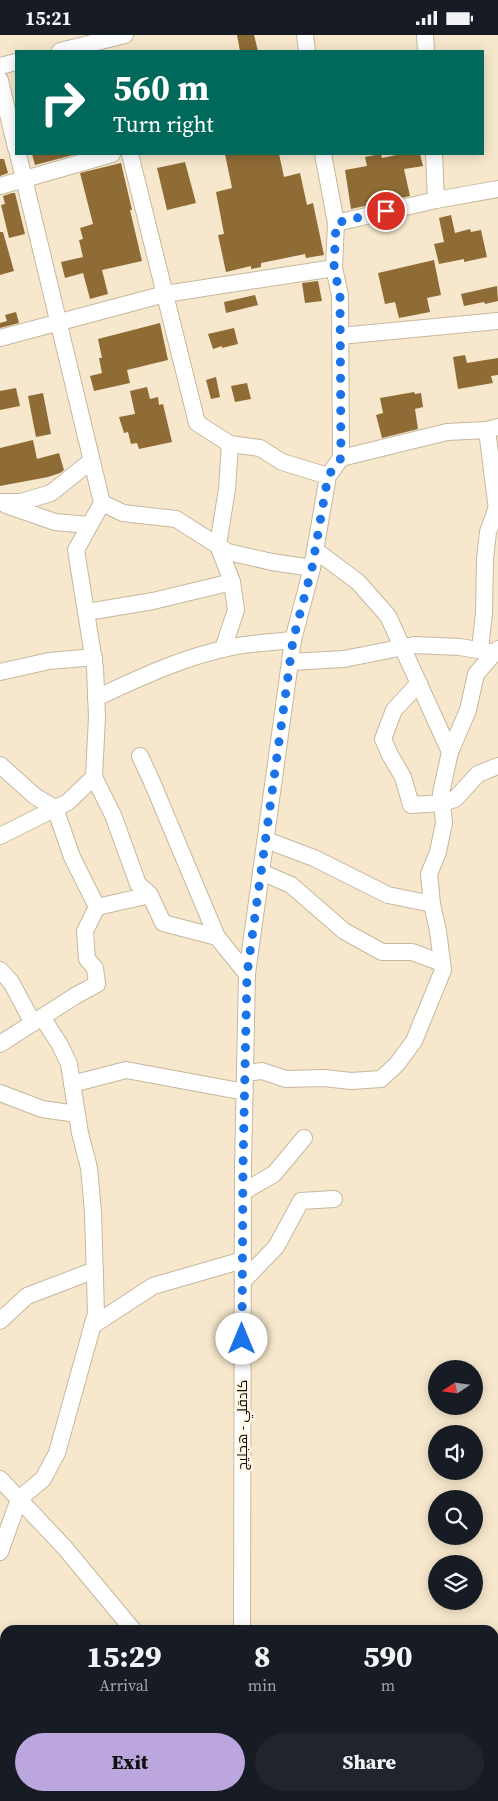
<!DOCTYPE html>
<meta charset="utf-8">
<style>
:root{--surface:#171b24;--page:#20242c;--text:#f1f3f6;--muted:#9ea1a6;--accent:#bba6de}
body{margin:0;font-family:"Source Serif 4",Cairo,serif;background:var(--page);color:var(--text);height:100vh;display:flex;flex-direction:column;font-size:19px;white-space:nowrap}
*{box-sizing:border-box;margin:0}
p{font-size:16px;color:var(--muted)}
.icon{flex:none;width:28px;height:28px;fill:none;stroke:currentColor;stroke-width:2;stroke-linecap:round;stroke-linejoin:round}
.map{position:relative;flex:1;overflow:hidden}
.side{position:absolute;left:0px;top:1590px;width:499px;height:176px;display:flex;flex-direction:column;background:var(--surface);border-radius:15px 15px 0 0;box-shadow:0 2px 12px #0003}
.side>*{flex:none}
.top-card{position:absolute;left:15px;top:15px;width:469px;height:105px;border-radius:0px;box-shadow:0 2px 12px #0003;background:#00695c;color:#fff;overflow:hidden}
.needle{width:32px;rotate:257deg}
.controls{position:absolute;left:428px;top:1325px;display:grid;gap:10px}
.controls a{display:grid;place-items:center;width:55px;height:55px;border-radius:50%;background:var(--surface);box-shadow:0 2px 12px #0003;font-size:25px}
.pin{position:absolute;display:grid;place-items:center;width:42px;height:42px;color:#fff;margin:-21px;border:2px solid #fff;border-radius:50%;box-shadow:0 1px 5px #0007}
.me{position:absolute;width:55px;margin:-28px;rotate:0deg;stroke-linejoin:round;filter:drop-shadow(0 0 4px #0008)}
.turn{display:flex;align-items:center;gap:18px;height:105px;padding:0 15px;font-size:22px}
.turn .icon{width:65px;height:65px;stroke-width:2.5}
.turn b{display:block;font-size:35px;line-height:42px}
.eta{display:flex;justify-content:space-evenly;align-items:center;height:85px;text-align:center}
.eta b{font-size:30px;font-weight:800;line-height:35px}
.primary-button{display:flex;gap:10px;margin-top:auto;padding:10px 15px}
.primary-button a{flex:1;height:58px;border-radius:30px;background:var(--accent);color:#111;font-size:20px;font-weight:800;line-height:58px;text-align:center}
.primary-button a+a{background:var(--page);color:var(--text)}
.status{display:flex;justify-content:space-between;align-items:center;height:35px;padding:0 25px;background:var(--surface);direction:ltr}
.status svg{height:14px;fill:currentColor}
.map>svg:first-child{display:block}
</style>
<div class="status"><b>15:21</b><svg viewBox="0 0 49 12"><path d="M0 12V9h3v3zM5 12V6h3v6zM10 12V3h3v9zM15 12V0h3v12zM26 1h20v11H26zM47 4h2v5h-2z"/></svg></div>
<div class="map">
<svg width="498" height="1766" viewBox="0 0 498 1766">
<rect width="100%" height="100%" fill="#f7e8cd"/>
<g fill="#8f6b35">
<polygon points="237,0 254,0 258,16 240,16"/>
<polygon points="32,119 73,119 73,120 35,130"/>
<polygon points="225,119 279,119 284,142 300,138 307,170 313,168 324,220 306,223 305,219 261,228 261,232 251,234 251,231 226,237 218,200 224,199 216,157 232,153"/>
<polygon points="381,119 382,123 401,119 420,119 423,131 404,134 410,161 351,174 345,135 367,131 365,122"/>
<polygon points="0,124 4,124 8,138 0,141"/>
<polygon points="185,127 196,168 167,175 157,133"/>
<polygon points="121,128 132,175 130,175 142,226 102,235 108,259 90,264 83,238 65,243 61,227 83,222 79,205 83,204 80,193 93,189 80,138"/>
<polygon points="12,158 15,158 25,199 9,203 1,170 5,169 3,161"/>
<polygon points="451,180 455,198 470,194 471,197 481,195 487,222 464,227 464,224 439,229 434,209 444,207 439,183"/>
<polygon points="0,197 3,197 14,236 0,240"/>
<polygon points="434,225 441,260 427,263 430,277 399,283 395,267 385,269 378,238"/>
<polygon points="318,246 322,266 305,268 302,248"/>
<polygon points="497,251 498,266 485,269 484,267 464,271 461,259"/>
<polygon points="255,260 258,270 226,278 224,267"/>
<polygon points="16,277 19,288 0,293 0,288 7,286 5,280"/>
<polygon points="160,288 168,325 127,335 130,348 94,356 90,341 102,338 99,323 102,323 98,304"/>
<polygon points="234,293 238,309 222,313 222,311 213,314 208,299"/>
<polygon points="465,320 467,328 498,323 498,340 491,341 493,348 458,354 453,322"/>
<polygon points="216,342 220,362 211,364 206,345"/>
<polygon points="247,348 251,364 235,367 231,351"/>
<polygon points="147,352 150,364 158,362 159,370 163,369 172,407 139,414 137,408 131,409 128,397 124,398 119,382 135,379 130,356"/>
<polygon points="16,353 20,371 0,375 0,356"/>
<polygon points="414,357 415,359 421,358 423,372 415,374 418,394 382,403 376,380 383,378 380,363"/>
<polygon points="43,358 51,399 36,402 28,361"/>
<polygon points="33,405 37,424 59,418 64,435 60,438 48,442 0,451 0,413"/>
</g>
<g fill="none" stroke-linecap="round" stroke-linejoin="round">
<defs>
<g id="minor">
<polyline points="305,0 307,16"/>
<polyline points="425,0 426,16"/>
<polyline points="60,16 125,0"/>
<polyline points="0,31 16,27"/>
<polyline points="0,45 16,113"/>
<polyline points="130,119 197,388 230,409 260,413 282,427 328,441"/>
<polyline points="434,119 436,165"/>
<polyline points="0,151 112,119"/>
<polyline points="336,188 436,165 498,154"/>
<polyline points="340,301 498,286"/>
<polyline points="0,303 165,259 334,233"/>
<polyline points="487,395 498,483"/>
<polyline points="341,423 447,397 487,395 498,392"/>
<polyline points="0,467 21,467 51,458 91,426"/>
<polyline points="102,468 123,478 176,484 228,517 272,527 312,533"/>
<polyline points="6,470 55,487 89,490"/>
<polyline points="315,515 358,547 388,581 450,717"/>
<polyline points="87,577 153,566 232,547"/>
<polyline points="223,614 236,575 232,547 218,510 227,454 230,409"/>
<polyline points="480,615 484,578 485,524 488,497 496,475"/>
<polyline points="290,627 344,624 414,610 460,612 495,618"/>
<polyline points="0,637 49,626 94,622"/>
<polyline points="419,648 394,675 383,704 390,720 403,742 411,770 442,768 455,764 478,739 498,731"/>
<path d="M 96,663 C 141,642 183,622 232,612 C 252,608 273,607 293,605"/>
<polyline points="140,721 152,747 217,902 247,939"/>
<polyline points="0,730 36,762 55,773 72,822 97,872 85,896 87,924 95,933 97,949 75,961 0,1009"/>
<polyline points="94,742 113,780 138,849 150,860 163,888 217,902"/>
<polyline points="0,801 68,767 94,742 97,682 95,633 76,515 102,468 18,119"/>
<polyline points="266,805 314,823 388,860 432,869"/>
<polyline points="261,837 291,850 344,896 382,917 412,917 442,928"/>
<polyline points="97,872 150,860"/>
<polyline points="0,935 11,947 33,988"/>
<polyline points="245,1038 262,1036 286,1044 324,1043 351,1046 381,1044 397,1029 414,1006 443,935 438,896 432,869 429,839 438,817 444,788 441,758 450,717 468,675 476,639 498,614"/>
<polyline points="72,1049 126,1035 245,1057"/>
<polyline points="0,1058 42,1074 77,1079"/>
<polyline points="243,1157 274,1139 304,1103"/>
<polyline points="243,1246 276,1212 301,1166 334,1164"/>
<polyline points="0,1286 27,1261 95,1235"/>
<polyline points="92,1291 153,1251 243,1225"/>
<polyline points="0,1444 65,1513 133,1595"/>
<polyline points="0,1517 19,1464 43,1444 57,1418 96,1278 93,1177 89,1133 80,1098 69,1029 60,1010 42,982"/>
<polyline points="242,1595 243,1131 247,939 293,605 312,533 328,441 341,423 340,260 334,233 336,188 323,119"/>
<polyline points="248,1761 248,1766"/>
</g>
</defs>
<use href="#minor" stroke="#c6b89e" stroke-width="18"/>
<use href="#minor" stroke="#fff" stroke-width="16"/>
</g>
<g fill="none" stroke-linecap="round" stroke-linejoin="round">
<polyline stroke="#1a73e8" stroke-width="9" stroke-dasharray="0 16.2" points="242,1304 243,1131 247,939 293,605 312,533 328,441 341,423 340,260 334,233 336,188 386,176"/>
</g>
<g text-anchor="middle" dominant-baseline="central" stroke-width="5" stroke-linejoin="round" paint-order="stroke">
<g font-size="14" fill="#100b03" stroke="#fff6e6">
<text transform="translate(242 1390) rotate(-90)">كادقلي - هجليج</text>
</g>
</g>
</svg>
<div class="controls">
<a><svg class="needle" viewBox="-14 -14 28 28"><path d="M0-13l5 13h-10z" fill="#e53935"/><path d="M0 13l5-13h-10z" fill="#9ea1a6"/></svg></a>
<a><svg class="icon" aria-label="sound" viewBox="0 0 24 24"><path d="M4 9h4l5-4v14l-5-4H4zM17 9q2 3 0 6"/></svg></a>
<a><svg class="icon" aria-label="search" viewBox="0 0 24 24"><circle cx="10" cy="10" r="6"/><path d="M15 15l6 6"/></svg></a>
<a><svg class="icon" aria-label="layers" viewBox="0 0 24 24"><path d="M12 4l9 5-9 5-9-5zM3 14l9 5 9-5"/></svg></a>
</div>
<div class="pin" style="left:386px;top:176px;background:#d93025"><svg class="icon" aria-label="arrive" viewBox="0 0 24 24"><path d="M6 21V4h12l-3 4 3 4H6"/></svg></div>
<svg class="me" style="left:242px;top:1304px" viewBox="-20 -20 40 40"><circle r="19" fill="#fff"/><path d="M0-13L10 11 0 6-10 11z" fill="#1a73e8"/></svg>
<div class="top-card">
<div class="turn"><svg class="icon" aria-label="right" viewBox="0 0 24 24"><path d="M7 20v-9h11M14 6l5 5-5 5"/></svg><div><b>560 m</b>Turn right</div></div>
</div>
<section class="side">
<div class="eta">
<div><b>15:29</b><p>Arrival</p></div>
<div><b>8</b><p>min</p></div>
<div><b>590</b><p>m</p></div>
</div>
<div class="primary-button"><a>Exit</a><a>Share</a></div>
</section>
</div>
